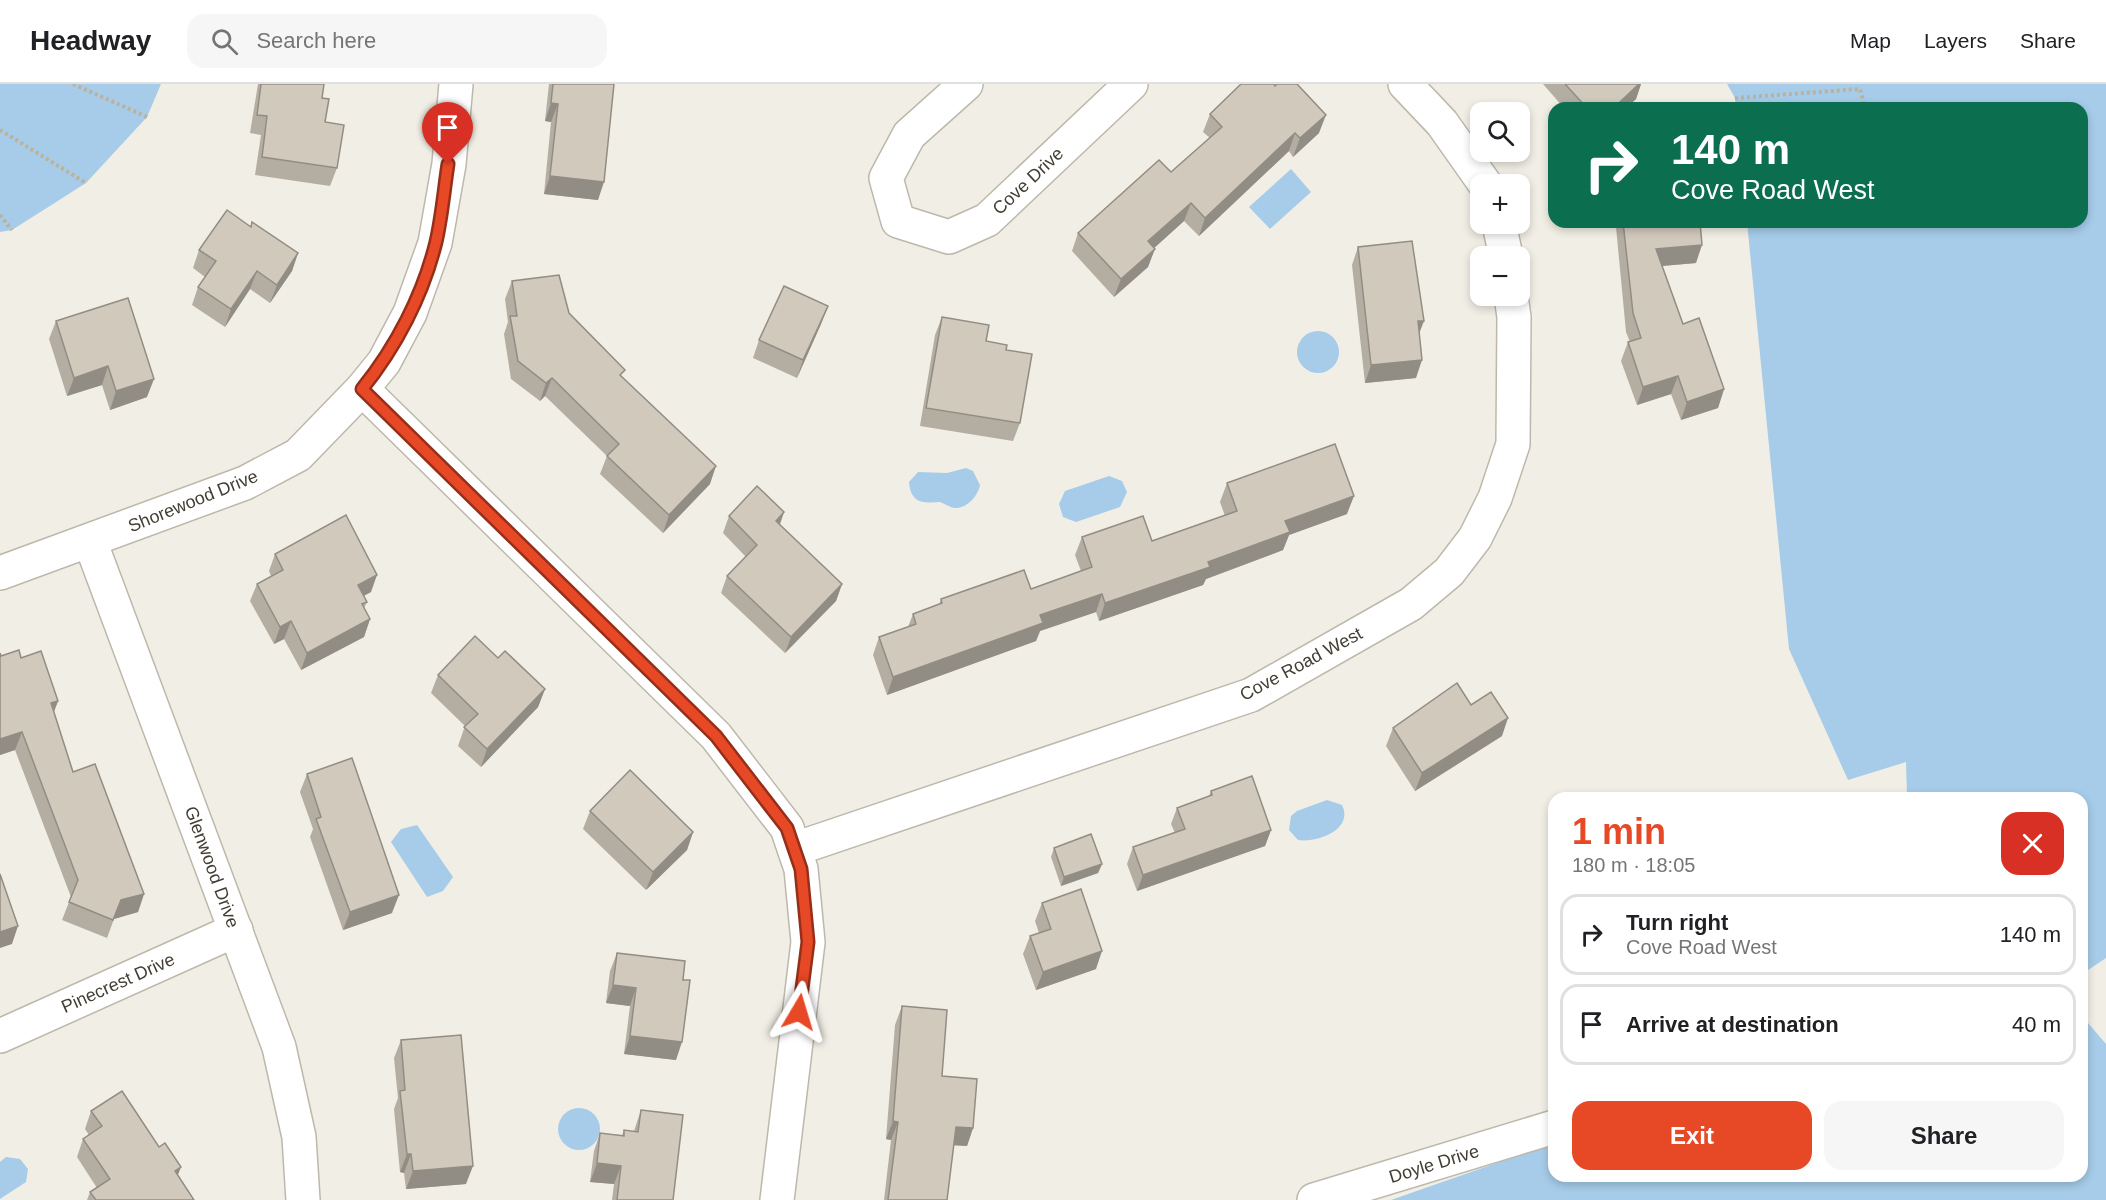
<!DOCTYPE html>
<meta charset="utf-8">
<style>
:root{--surface:#fff;--page:#f6f6f6;--text:#202124;--muted:#757577;--line:#e0e0e0;--accent:#e74826}
body{margin:0;font-family:Helvetica,sans-serif;background:var(--page);color:var(--text);height:100vh;display:flex;flex-direction:column;font-size:22px;white-space:nowrap}
*{box-sizing:border-box;margin:0}
p{font-size:20px;color:var(--muted)}
.icon{flex:none;width:33px;height:33px;fill:none;stroke:currentColor;stroke-width:2;stroke-linecap:round;stroke-linejoin:round}
.map{position:relative;flex:1;overflow:hidden}
.panel{position:absolute;left:1548px;top:708px;width:540px;height:390px;display:flex;flex-direction:column;background:var(--surface);border-radius:18px;box-shadow:0 3px 9px #0003}
.panel>*{flex:none}
.guide{position:absolute;left:1548px;top:18px;width:540px;height:126px;border-radius:18px;box-shadow:0 3px 9px #0003;background:#0b6e4f;color:#fff;overflow:hidden}
.tools{position:absolute;left:1470px;top:18px;display:grid;gap:12px}
.tools a{display:grid;place-items:center;width:60px;height:60px;border-radius:12px;background:var(--surface);box-shadow:0 3px 9px #0003;font-size:30px}
.pin{position:absolute;display:grid;place-items:center;width:51px;height:51px;color:#fff;margin:-62px -26px;border-radius:50% 50% 50% 0;rotate:-45deg;box-shadow:0 0 6px #0007}
.pin .icon{rotate:45deg}
.me{position:absolute;width:66px;margin:-33px;rotate:7deg;stroke-linejoin:round;filter:drop-shadow(0 0 4px #0008)}
.turn{display:flex;align-items:center;gap:21px;height:126px;padding:0 24px;font-size:27px}
.turn .icon{width:78px;height:78px;stroke-width:2.5}
.turn b{display:block;font-size:42px;line-height:51px}
.round{display:grid;place-items:center;flex:none;width:63px;height:63px;border-radius:18px;background:var(--page)}
.head{display:flex;align-items:center;justify-content:space-between;height:102px;padding:0 24px}
h1{font-size:36px;font-weight:800;line-height:45px;color:var(--accent)}
.cta{display:flex;gap:12px;margin-top:auto;padding:12px 24px}
.cta a{flex:1;height:69px;border-radius:18px;background:var(--accent);color:#fff;font-size:24px;font-weight:800;line-height:69px;text-align:center}
.cta a+a{background:var(--page);color:var(--text)}
ul{padding:0;list-style:none}
li{display:flex;align-items:center;gap:18px;height:81px;margin:0 12px 9px;padding:0 12px;border:3px solid var(--line);border-radius:18px}
li div{flex:1}
li b{display:block;font-size:22px}
li em{font-style:normal}
header{display:flex;align-items:center;gap:36px;box-sizing:border-box;height:84px;padding:0 30px;background:var(--surface);border-bottom:2px solid var(--line)}
header strong{font-size:28px}
nav{display:flex;gap:33px;margin-inline-start:auto;font-size:21px}
.search{width:420px;height:54px;background:var(--page);display:flex;align-items:center;gap:15px;box-sizing:border-box;padding:0 21px;border-radius:18px;color:var(--muted);font-size:22px}
.map>svg:first-child{display:block}
</style>
<header>
<strong>Headway</strong>
<div class="search"><svg class="icon" aria-label="search" viewBox="0 0 24 24"><circle cx="10" cy="10" r="6"/><path d="M15 15l6 6"/></svg>Search here</div>
<nav><a>Map</a><a>Layers</a><a>Share</a></nav>
</header>
<div class="map">
<svg width="2106" height="1116" viewBox="0 0 2106 1116">
<rect width="100%" height="100%" fill="#f1eee5"/>
<g fill="#a6cce9">
<polygon points="0,0 161,0 147,33 86,99 12,146 0,148"/>
<polygon points="1727,0 2106,0 2106,874 2082,890 2082,714 1907,714 1906,678 1848,696 1789,565 1747,138 2082,138 2082,24 1736,24 1735,14"/>
<polygon points="1291,85 1311,108 1270,145 1249,123"/>
<circle cx="1318" cy="268" r="21"/>
<path d="M 966,384 L 973,387 L 980,401 C 978,412 967,425 954,424 C 950,423 945,420 940,418 C 923,419 911,420 909,398 L 918,388 L 947,389 Z"/>
<polygon points="1109,392 1122,397 1127,408 1120,423 1076,438 1063,433 1059,420 1065,407"/>
<path d="M 1327,716 L 1342,721 C 1354,745 1318,759 1298,756 L 1289,746 L 1291,732 L 1297,727 Z"/>
<polygon points="417,741 453,793 443,807 427,813 391,758 401,745"/>
<polygon points="2082,932 2106,960 2106,1116 1391,1116 1554,1059 1554,1092 2082,1092"/>
<circle cx="579" cy="1045" r="21"/>
<polygon points="6,1073 20,1075 28,1085 26,1098 0,1115 0,1078"/>
</g>
<g fill="none" stroke-linecap="round" stroke-linejoin="round">
<defs>
<g id="street">
<polyline points="966,0 909,51 886,94 898,137 949,153 987,136 1131,0"/>
<polyline points="1405,0 1442,39 1485,100"/>
<polyline points="1499,140 1506,172"/>
<polyline points="362,305 716,652 787,744 801,785 808,858 777,1116"/>
<polyline points="90,457 279,963 299,1053 303,1116"/>
<polyline points="0,489 245,399 298,371 362,305 384,278 410,229 435,159 449,80 456,0"/>
<polyline points="795,765 1251,611 1411,520 1449,488 1475,454 1495,414 1513,360 1514,233 1511,212"/>
<polyline points="0,952 236,846"/>
<polyline points="1314,1116 1554,1043"/>
</g>
</defs>
<use href="#street" stroke="#beb8ac" stroke-width="36"/>
<g stroke="#bcb19b" stroke-width="4" stroke-dasharray="3 3" stroke-linecap="butt">
<polyline points="73,0 147,33"/>
<polyline points="1735,14 1860,5 1865,24"/>
<polyline points="0,46 86,99"/>
<polyline points="0,131 12,146"/>
</g>
<use href="#street" stroke="#fff" stroke-width="33"/>
</g>
<g fill="#b4ada2">
<polygon points="258,0 324,0 322,14 325,38 337,84 330,102 255,91 261,51 250,49"/>
<polygon points="549,0 614,0 598,116 544,110 551,38 545,37"/>
<polygon points="1543,0 1641,0 1636,15 1626,24 1564,24"/>
<polygon points="1210,30 1319,49 1293,73 1289,67 1199,152 1184,137 1154,164 1148,183 1114,213 1072,167 1078,149 1171,88 1210,54 1203,48"/>
<polygon points="252,138 298,169 292,187 270,219 250,205 225,243 192,221 198,203 205,193 193,184 199,166 251,142"/>
<polygon points="1609,138 1701,138 1696,179 1662,182 1683,240 1724,305 1718,324 1681,336 1671,310 1637,321 1621,277 1628,258 1630,258 1626,248 1616,143 1609,143"/>
<polygon points="1358,163 1419,249 1416,294 1365,299 1352,181"/>
<polygon points="512,197 569,229 710,400 663,449 600,390 607,372 545,312 540,317 511,295 504,250 508,238 505,215"/>
<polygon points="828,222 821,240 797,294 753,274 759,256"/>
<polygon points="942,233 986,257 1006,266 1020,339 1013,357 920,342 935,251"/>
<polygon points="56,237 147,313 110,326 102,301 67,312 49,255"/>
<polygon points="1227,399 1347,430 1289,451 1283,466 1206,495 1203,501 1099,537 1096,528 1040,547 1036,557 887,611 873,571 879,553 908,543 913,530 939,521 941,515 1031,505 1081,487 1075,471 1082,453 1152,457 1225,432 1220,418"/>
<polygon points="784,428 780,441 842,500 836,517 785,569 721,509 727,492 746,473 723,449 729,432"/>
<polygon points="275,470 371,508 364,512 367,518 364,524 370,535 364,553 301,586 284,555 274,560 250,517 257,500 271,492 269,487"/>
<polygon points="0,569 1,572 21,574 58,617 54,628 73,688 144,810 138,828 114,835 107,854 62,836 71,813 15,666 0,671"/>
<polygon points="498,574 545,605 538,623 481,683 458,662 465,642 431,609 438,591"/>
<polygon points="1471,621 1502,652 1415,707 1386,662 1393,644"/>
<polygon points="307,690 392,829 343,846 310,753 313,745 300,708"/>
<polygon points="1211,707 1271,746 1265,762 1137,807 1127,780 1133,763 1175,749 1171,740 1177,724 1209,712"/>
<polygon points="590,727 693,748 687,766 646,806 583,745"/>
<polygon points="1054,764 1102,780 1098,789 1061,802 1051,773"/>
<polygon points="1042,819 1096,885 1036,906 1023,870 1030,852 1039,849 1035,837"/>
<polygon points="617,869 683,896 676,976 624,970 630,922 606,919 610,887"/>
<polygon points="902,922 942,992 973,1044 967,1062 954,1061 947,1116 884,1116 891,1056 886,1055 895,941"/>
<polygon points="401,956 466,1100 406,1105 404,1089 400,1088 394,1025 398,1014 394,974"/>
<polygon points="641,1026 673,1116 612,1116 614,1100 590,1098 594,1067 600,1049 622,1051 624,1046 634,1047"/>
<polygon points="91,1027 178,1091 194,1116 87,1116 90,1108 97,1104 77,1073 83,1055 89,1051 85,1045"/>
</g>
<g fill="#928d84">
<polygon points="1639,0 1641,0 1636,15 1626,24 1618,24 1620,18"/>
<polygon points="551,19 558,20 551,38 545,37"/>
<polygon points="1326,31 1319,49 1293,73 1300,54"/>
<polygon points="1295,49 1289,67 1199,152 1205,134"/>
<polygon points="550,92 604,98 598,116 544,110"/>
<polygon points="1191,119 1184,137 1142,175 1148,157"/>
<polygon points="1611,138 1617,138 1616,143 1609,143"/>
<polygon points="1702,161 1696,179 1650,183 1656,165"/>
<polygon points="1155,165 1148,183 1114,213 1121,195"/>
<polygon points="298,169 292,187 270,219 277,201"/>
<polygon points="257,187 250,205 225,243 231,225"/>
<polygon points="828,222 821,240 797,294 803,276"/>
<polygon points="1418,237 1424,237 1417,255"/>
<polygon points="1422,276 1416,294 1365,299 1371,281"/>
<polygon points="108,282 102,301 67,312 74,294"/>
<polygon points="1678,292 1671,310 1637,321 1643,303"/>
<polygon points="552,294 545,312 540,317 546,299"/>
<polygon points="154,295 147,313 110,326 116,307"/>
<polygon points="1724,305 1718,324 1681,336 1687,318"/>
<polygon points="716,382 710,400 663,449 669,431"/>
<polygon points="1354,412 1347,430 1289,451 1283,466 1206,495 1203,501 1099,537 1105,519 1208,478 1285,437"/>
<polygon points="784,428 778,444 776,437"/>
<polygon points="377,491 371,508 351,518 358,501"/>
<polygon points="842,500 836,517 785,569 791,553"/>
<polygon points="1102,510 1096,528 1040,547 1036,557 887,611 893,593 1040,531"/>
<polygon points="370,535 364,553 301,586 307,569"/>
<polygon points="291,537 284,555 274,560 280,543"/>
<polygon points="545,605 538,623 481,683 487,665"/>
<polygon points="58,617 51,635 51,619"/>
<polygon points="1508,634 1502,652 1415,707 1422,689"/>
<polygon points="22,648 15,666 0,671 0,655"/>
<polygon points="1271,746 1265,762 1137,807 1143,791"/>
<polygon points="693,748 687,766 646,806 653,788"/>
<polygon points="1102,780 1098,789 1061,802 1064,793"/>
<polygon points="144,810 138,828 114,835 107,854 121,816"/>
<polygon points="399,811 392,829 343,846 350,828"/>
<polygon points="18,842 12,860 0,864 0,848"/>
<polygon points="1102,867 1096,885 1036,906 1043,888"/>
<polygon points="613,901 636,904 630,922 606,919"/>
<polygon points="630,952 682,958 676,976 624,970"/>
<polygon points="893,1037 898,1038 891,1056 886,1055"/>
<polygon points="956,1043 973,1044 967,1062 949,1061"/>
<polygon points="407,1070 411,1070 404,1089 400,1088"/>
<polygon points="597,1079 621,1082 614,1100 590,1098"/>
<polygon points="473,1082 466,1100 406,1105 413,1087"/>
<polygon points="181,1083 174,1101 175,1087"/>
</g>
<g fill="#d1c9bc" stroke="#928d84" stroke-width="1.5">
<polygon points="261,0 324,0 322,14 329,15 325,38 344,41 337,84 262,73 267,32 257,31"/>
<polygon points="553,0 614,0 604,98 550,92 558,20 551,19"/>
<polygon points="1241,0 1274,0 1275,2 1277,0 1297,0 1326,31 1300,54 1295,49 1205,134 1191,119 1148,157 1155,165 1121,195 1078,149 1159,76 1171,88 1222,43 1210,30"/>
<polygon points="1565,0 1639,0 1620,18 1624,21 1620,24 1587,24"/>
<polygon points="227,126 251,143 252,138 298,169 277,201 257,187 231,225 198,203 216,177 199,166"/>
<polygon points="1623,138 1700,138 1702,161 1656,165 1683,240 1699,234 1724,305 1687,318 1678,292 1643,303 1628,258 1641,254 1633,229"/>
<polygon points="1412,157 1424,237 1418,237 1422,276 1371,281 1358,163"/>
<polygon points="559,191 569,229 625,286 620,291 716,382 669,431 607,372 619,360 552,294 546,299 518,277 510,232 517,232 512,197"/>
<polygon points="784,202 828,222 803,276 759,256"/>
<polygon points="128,214 154,295 116,307 108,282 74,294 56,237"/>
<polygon points="942,233 989,241 986,257 1007,261 1006,266 1032,270 1020,339 926,324"/>
<polygon points="1335,360 1354,412 1285,437 1290,448 1208,478 1210,483 1105,519 1102,510 1040,531 1043,539 893,593 879,553 916,540 913,530 942,519 941,515 1024,486 1031,505 1092,483 1082,453 1143,432 1152,457 1237,427 1227,399"/>
<polygon points="757,402 784,428 776,437 842,500 791,553 727,492 757,461 729,432"/>
<polygon points="346,431 377,491 358,501 367,518 362,520 370,535 307,569 291,537 280,543 257,500 283,486 275,470"/>
<polygon points="475,552 498,574 505,567 545,605 487,665 464,643 478,630 438,591"/>
<polygon points="19,566 21,574 41,567 58,617 51,619 73,688 95,680 144,810 121,816 113,836 69,818 78,796 22,648 0,655 0,569 1,572"/>
<polygon points="1457,599 1471,621 1491,608 1508,634 1422,689 1393,644"/>
<polygon points="352,674 399,811 350,828 316,735 321,733 307,690"/>
<polygon points="630,686 693,748 653,788 590,727"/>
<polygon points="1252,692 1271,746 1143,791 1133,763 1185,745 1177,724 1212,711 1211,707"/>
<polygon points="1091,750 1102,780 1064,793 1054,764"/>
<polygon points="0,790 18,842 0,848"/>
<polygon points="1081,805 1102,867 1043,888 1030,852 1051,845 1042,819"/>
<polygon points="617,869 685,877 683,896 690,896 682,958 630,952 636,904 613,901"/>
<polygon points="902,922 947,926 942,992 977,995 973,1044 956,1043 947,1116 888,1116 898,1038 893,1037"/>
<polygon points="461,951 473,1082 413,1087 411,1070 407,1070 400,1007 405,1006 401,956"/>
<polygon points="122,1007 159,1063 165,1059 181,1083 175,1087 194,1116 96,1116 90,1108 110,1095 83,1055 102,1042 91,1027"/>
<polygon points="641,1026 683,1031 673,1116 617,1116 621,1082 597,1079 600,1049 624,1052 624,1046 638,1048"/>
</g>
<g fill="none" stroke-linecap="round" stroke-linejoin="round">
<defs>
<path id="route" d="M 448,80 C 444,106 442,132 436,158 C 423,211 396,263 362,305 L 716,652 L 787,744 L 801,785 L 808,858 L 799,928"/>
</defs>
<use href="#route" stroke="#962f19" stroke-width="15"/>
<use href="#route" stroke="#e74826" stroke-width="10"/>
</g>
<g text-anchor="middle" dominant-baseline="central" stroke-width="5" stroke-linejoin="round" paint-order="stroke">
<g font-size="18" fill="#433e35" stroke="#fff">
<text transform="translate(1028 97) rotate(-43)">Cove Drive</text>
<text transform="translate(193 417) rotate(-22)">Shorewood Drive</text>
<text transform="translate(1301 580) rotate(-28)">Cove Road West</text>
<text transform="translate(212 783) rotate(70)">Glenwood Drive</text>
<text transform="translate(118 899) rotate(-24)">Pinecrest Drive</text>
<text transform="translate(1434 1080) rotate(-17)">Doyle Drive</text>
</g>
</g>
</svg>
<div class="tools">
<a><svg class="icon" aria-label="search" viewBox="0 0 24 24"><circle cx="10" cy="10" r="6"/><path d="M15 15l6 6"/></svg></a>
<a>+</a>
<a>−</a>
</div>
<div class="pin" style="left:448px;top:80px;background:#d93025"><svg class="icon" aria-label="arrive" viewBox="0 0 24 24"><path d="M6 21V4h12l-3 4 3 4H6"/></svg></div>
<svg class="me" style="left:799px;top:928px" viewBox="-20 -20 40 40"><path d="M0-17L14 15 0 8-14 15z" fill="#e74826" stroke="#fff" stroke-width="4"/></svg>
<div class="guide">
<div class="turn"><svg class="icon" aria-label="right" viewBox="0 0 24 24"><path d="M7 20v-9h11M14 6l5 5-5 5"/></svg><div><b>140 m</b>Cove Road West</div></div>
</div>
<section class="panel">
<div class="head"><div><h1>1 min</h1><p>180 m · 18:05</p></div><a class="round" style="background:#d93025;color:#fff"><svg class="icon" aria-label="close" viewBox="0 0 24 24"><path d="M6 6l12 12M18 6L6 18"/></svg></a></div>
<ul>
<li><svg class="icon" aria-label="right" viewBox="0 0 24 24"><path d="M7 20v-9h11M14 6l5 5-5 5"/></svg><div><b>Turn right</b><p>Cove Road West</p></div><em>140 m</em></li>
<li><svg class="icon" aria-label="arrive" viewBox="0 0 24 24"><path d="M6 21V4h12l-3 4 3 4H6"/></svg><div><b>Arrive at destination</b></div><em>40 m</em></li>
</ul>
<div class="cta"><a>Exit</a><a>Share</a></div>
</section>
</div>
